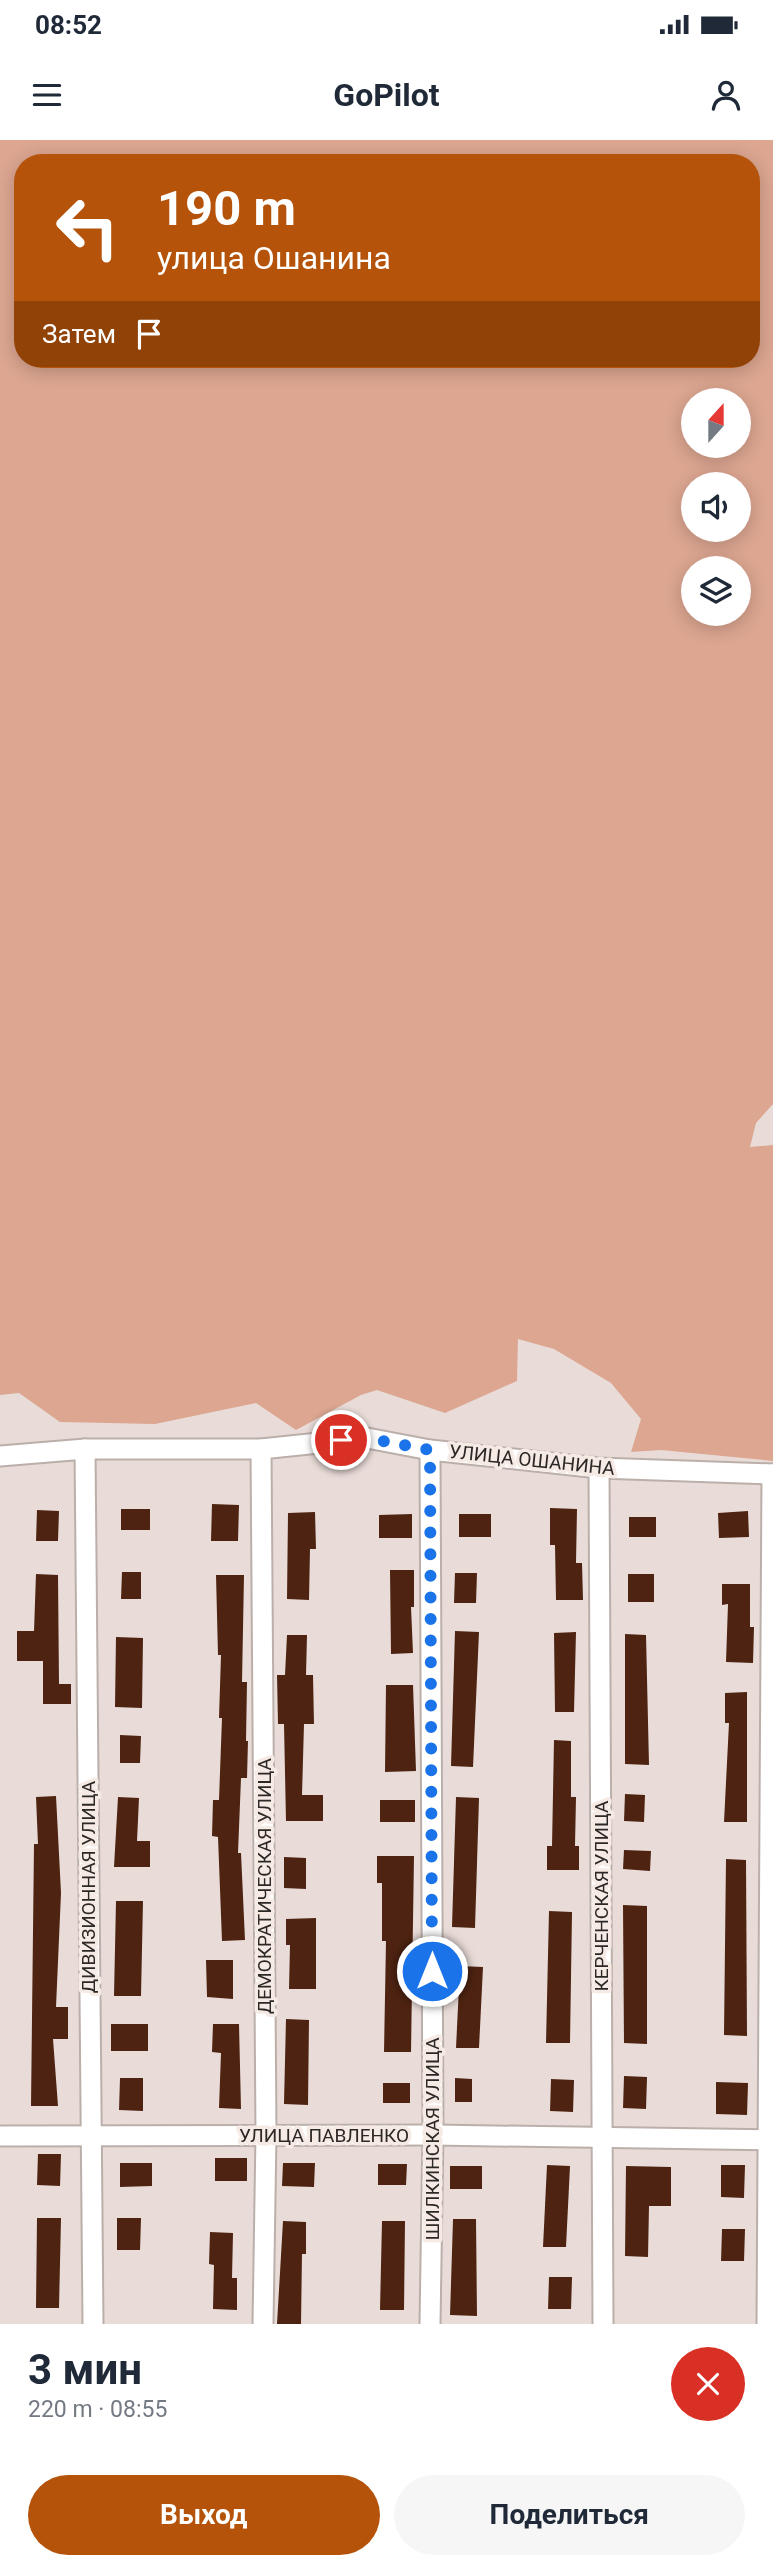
<!DOCTYPE html>
<html lang="ru">
<meta charset="utf-8">
<style>
:root{--surface:#fff;--page:#f6f6f7;--text:#1f2937;--muted:#747a83;--accent:#b45309}
body{margin:0;font-family:Roboto,sans-serif;background:var(--page);color:var(--text);height:100vh;display:flex;flex-direction:column;font-size:26px;white-space:nowrap}
*{box-sizing:border-box;margin:0}
p{font-size:23px;color:var(--muted)}
.icon{flex:none;width:38px;height:38px;fill:none;stroke:currentColor;stroke-width:2;stroke-linecap:round;stroke-linejoin:round}
.map{position:relative;height:2184px;overflow:hidden}
.panel{display:flex;flex-direction:column;background:var(--surface);flex:1}
.panel>*{flex:none}
.guide{position:absolute;left:14px;top:14px;width:746px;height:214px;border-radius:28px;box-shadow:0 4px 18px #0003;background:#b45309;color:#fff;overflow:hidden}
.needle{width:46px;rotate:21deg}
.controls{position:absolute;left:681px;top:248px;display:grid;gap:14px}
.controls a{display:grid;place-items:center;width:70px;height:70px;border-radius:50%;background:var(--surface);box-shadow:0 4px 18px #0003;font-size:35px}
.pin{position:absolute;display:grid;place-items:center;width:60px;height:60px;color:#fff;margin:-30px;border:4px solid #fff;border-radius:50%;box-shadow:0 2px 7px #0007}
.me{position:absolute;width:77px;margin:-38px;rotate:0deg;stroke-linejoin:round;filter:drop-shadow(0 0 5px #0008)}
.turn{display:flex;align-items:center;gap:24px;height:147px;padding:0 28px;font-size:32px}
.turn .icon{width:91px;height:91px;stroke-width:2.5}
.turn b{display:block;font-size:49px;line-height:60px}
.then{display:flex;align-items:center;height:66px;padding:0 28px;background:#0003;gap:14px;font-size:26px}
.round{display:grid;place-items:center;flex:none;width:74px;height:74px;border-radius:37px;background:var(--page)}
.summary{display:flex;align-items:center;justify-content:space-between;height:119px;padding:0 28px}
h1{font-size:42px;font-weight:700;line-height:52px}
.primary-button{display:flex;gap:14px;margin-top:auto;padding:14px 28px}
.primary-button a{flex:1;height:80px;border-radius:42px;background:var(--accent);color:#fff;font-size:28px;font-weight:700;line-height:80px;text-align:center}
.primary-button a+a{background:var(--page);color:var(--text)}
.status{display:flex;justify-content:space-between;align-items:center;height:49px;padding:0 35px;background:var(--surface);direction:ltr}
.status svg{height:19px;fill:currentColor}
header{display:flex;justify-content:space-between;align-items:center;height:91px;padding:0 28px;background:var(--surface);font-size:32px;font-weight:700}
.map>svg:first-child{display:block}
</style>
<div class="status"><b>08:52</b><svg viewBox="0 0 49 12"><path d="M0 12V9h3v3zM5 12V6h3v6zM10 12V3h3v9zM15 12V0h3v12zM26 1h20v11H26zM47 4h2v5h-2z"/></svg></div>
<header><svg class="icon" aria-label="menu" viewBox="0 0 24 24"><path d="M4 6h16M4 12h16M4 18h16"/></svg>GoPilot<svg class="icon" aria-label="person" viewBox="0 0 24 24"><circle cx="12" cy="8" r="4"/><path d="M4 21q1-7 8-7t8 7"/></svg></header>
<div class="map">
<svg width="773" height="2184" viewBox="0 0 773 2184">
<rect width="100%" height="100%" fill="#e9dcd8"/>
<path fill="#dca691" fill-rule="evenodd" d="M 0,0 L 773,0 L 773,964 L 756,983 L 750,1007 L 773,1005 L 773,1321 L 661,1310 L 631,1312 L 641,1279 L 611,1243 L 554,1209 L 518,1199 L 517,1241 L 445,1273 L 377,1250 L 361,1255 L 296,1290 L 256,1263 L 155,1284 L 60,1282 L 19,1253 L 0,1255 ZM 23,23 L 751,23 L 751,219 L 23,219 ZM 693,261 L 738,261 L 738,306 L 693,306 ZM 693,345 L 738,345 L 738,390 L 693,390 ZM 693,429 L 738,429 L 738,474 L 693,474 Z"/>
<g fill="#4e2311">
<polygon points="212,1364 239,1365 238,1401 211,1401"/>
<polygon points="550,1368 577,1369 576,1423 582,1423 583,1460 556,1460 555,1405 550,1405"/>
<rect x="121" y="1369" width="29" height="21"/>
<polygon points="37,1370 59,1371 58,1401 36,1401"/>
<polygon points="748,1371 749,1397 719,1398 718,1373"/>
<polygon points="315,1372 316,1409 310,1409 309,1460 287,1459 288,1373"/>
<polygon points="412,1374 412,1398 379,1398 379,1375"/>
<rect x="459" y="1374" width="32" height="23"/>
<rect x="629" y="1377" width="27" height="20"/>
<polygon points="390,1430 414,1430 414,1467 411,1467 413,1513 391,1514"/>
<polygon points="122,1432 141,1432 141,1459 121,1459"/>
<polygon points="455,1433 477,1433 476,1463 454,1463"/>
<polygon points="36,1434 58,1435 59,1544 71,1544 71,1564 43,1564 43,1521 17,1521 17,1491 34,1491"/>
<rect x="628" y="1434" width="26" height="28"/>
<polygon points="216,1435 244,1435 242,1542 247,1542 246,1601 248,1601 247,1638 241,1638 238,1713 241,1713 245,1800 222,1801 218,1697 212,1696 213,1660 219,1660 222,1578 219,1578 221,1515 218,1515"/>
<polygon points="722,1444 750,1444 750,1487 754,1487 753,1523 726,1522 728,1464 722,1465"/>
<polygon points="455,1491 479,1492 473,1627 451,1626"/>
<polygon points="576,1492 574,1572 555,1572 554,1493"/>
<polygon points="625,1494 646,1495 649,1625 625,1624"/>
<polygon points="287,1495 307,1495 306,1535 313,1535 314,1584 304,1584 302,1655 323,1655 323,1681 286,1681 284,1584 278,1584 277,1535 285,1535"/>
<polygon points="116,1497 143,1498 142,1568 115,1567"/>
<polygon points="386,1545 413,1545 416,1631 385,1632"/>
<polygon points="747,1552 747,1682 724,1682 729,1583 725,1583 725,1553"/>
<polygon points="120,1595 141,1596 140,1623 120,1623"/>
<polygon points="554,1600 571,1601 571,1657 576,1657 575,1706 579,1706 579,1730 547,1730 547,1706 552,1706"/>
<polygon points="625,1654 645,1655 644,1682 624,1681"/>
<polygon points="56,1656 61,1753 56,1867 68,1867 68,1899 53,1899 58,1966 31,1966 34,1704 38,1704 36,1657"/>
<polygon points="118,1657 139,1658 137,1701 150,1701 150,1727 114,1727"/>
<polygon points="456,1657 479,1658 475,1788 452,1787"/>
<rect x="380" y="1660" width="35" height="22"/>
<polygon points="624,1710 651,1711 650,1731 623,1729"/>
<polygon points="377,1716 414,1716 411,1912 384,1912 386,1801 382,1801 382,1743 377,1743"/>
<polygon points="284,1717 306,1718 306,1749 284,1748"/>
<polygon points="726,1719 746,1720 747,1896 724,1895"/>
<polygon points="116,1761 143,1761 141,1856 114,1856"/>
<polygon points="623,1765 647,1766 647,1904 624,1903"/>
<polygon points="549,1771 572,1772 570,1903 546,1903"/>
<polygon points="316,1778 316,1849 289,1849 290,1805 286,1805 286,1779"/>
<polygon points="206,1820 233,1820 233,1859 207,1857"/>
<polygon points="460,1826 483,1827 479,1908 456,1908"/>
<polygon points="286,1879 309,1880 308,1965 284,1964"/>
<rect x="111" y="1884" width="37" height="27"/>
<polygon points="213,1884 239,1884 241,1969 219,1968 221,1913 212,1912"/>
<polygon points="624,1936 647,1937 646,1969 623,1968"/>
<polygon points="120,1938 143,1938 143,1971 119,1970"/>
<polygon points="455,1938 472,1939 472,1962 455,1962"/>
<polygon points="551,1939 574,1940 573,1972 550,1971"/>
<polygon points="716,1942 748,1943 747,1975 716,1974"/>
<rect x="383" y="1943" width="27" height="20"/>
<polygon points="38,2014 61,2014 60,2046 37,2045"/>
<rect x="215" y="2018" width="32" height="23"/>
<polygon points="120,2023 152,2023 152,2046 120,2047"/>
<polygon points="283,2023 315,2023 314,2047 282,2046"/>
<polygon points="378,2024 407,2024 406,2045 378,2045"/>
<polygon points="547,2025 570,2026 566,2107 543,2107"/>
<polygon points="721,2025 745,2025 744,2058 721,2057"/>
<rect x="450" y="2026" width="32" height="23"/>
<polygon points="626,2026 671,2027 671,2066 649,2066 648,2117 625,2116"/>
<polygon points="37,2078 61,2078 59,2168 36,2168"/>
<polygon points="117,2078 141,2078 140,2110 117,2110"/>
<polygon points="453,2079 476,2079 477,2176 450,2175"/>
<polygon points="283,2081 306,2082 306,2114 302,2114 301,2184 277,2184"/>
<polygon points="382,2081 405,2081 404,2170 380,2170"/>
<polygon points="722,2089 745,2089 744,2121 721,2121"/>
<polygon points="210,2092 233,2093 232,2138 237,2138 237,2170 213,2169 214,2125 209,2124"/>
<polygon points="549,2137 572,2137 571,2169 548,2169"/>
</g>
<g fill="none" stroke-linecap="round" stroke-linejoin="round">
<defs>
<g id="minor">
<polyline points="85,1309 93,2184"/>
<polyline points="261,1309 266,1994 263,2184"/>
<polyline points="430,1310 433,1995 430,2184"/>
<polyline points="0,1316 85,1309 261,1309 367,1298 430,1310 599,1328 773,1334"/>
<polyline points="599,1328 603,2184"/>
<polyline points="0,1996 433,1995 773,2000"/>
<polyline points="767,2184 772,1334"/>
</g>
</defs>
<use href="#minor" stroke="#bbafaa" stroke-width="23"/>
<use href="#minor" stroke="#fff" stroke-width="19"/>
</g>
<g fill="none" stroke-linecap="round" stroke-linejoin="round">
<polyline stroke="#1a73e8" stroke-width="12" stroke-dasharray="0 21.6" points="341,1300 367,1298 430,1310 432,1831"/>
</g>
<g text-anchor="middle" dominant-baseline="central" stroke-width="7" stroke-linejoin="round" paint-order="stroke">
<g font-size="19" fill="#2c2826" stroke="#f6eae5">
<text transform="translate(532 1320) rotate(6)">УЛИЦА ОШАНИНА</text>
<text transform="translate(264 1746) rotate(-90)">ДЕМОКРАТИЧЕСКАЯ УЛИЦА</text>
<text transform="translate(88 1747) rotate(-90)">ДИВИЗИОННАЯ УЛИЦА</text>
<text transform="translate(601 1756) rotate(-90)">КЕРЧЕНСКАЯ УЛИЦА</text>
<text x="324" y="1995">УЛИЦА ПАВЛЕНКО</text>
<text transform="translate(432 1999) rotate(-90)">ШИЛКИНСКАЯ УЛИЦА</text>
</g>
</g>
</svg>
<div class="controls">
<a><svg class="needle" viewBox="-14 -14 28 28"><path d="M0-13l5 13h-10z" fill="#e53935"/><path d="M0 13l5-13h-10z" fill="#747a83"/></svg></a>
<a><svg class="icon" aria-label="sound" viewBox="0 0 24 24"><path d="M4 9h4l5-4v14l-5-4H4zM17 9q2 3 0 6"/></svg></a>
<a><svg class="icon" aria-label="layers" viewBox="0 0 24 24"><path d="M12 4l9 5-9 5-9-5zM3 14l9 5 9-5"/></svg></a>
</div>
<div class="pin" style="left:341px;top:1300px;background:#d93025"><svg class="icon" aria-label="arrive" viewBox="0 0 24 24"><path d="M6 21V4h12l-3 4 3 4H6"/></svg></div>
<svg class="me" style="left:432px;top:1831px" viewBox="-20 -20 40 40"><circle r="17" fill="#1a73e8" stroke="#fff" stroke-width="3"/><path d="M0-11L8 9 0 5-8 9z" fill="#fff"/></svg>
<div class="guide">
<div class="turn"><svg class="icon" aria-label="left" viewBox="0 0 24 24"><path d="M17 20v-9H6M10 6l-5 5 5 5"/></svg><div><b>190 m</b>улица Ошанина</div></div>
<div class="then">Затем<svg class="icon" aria-label="arrive" viewBox="0 0 24 24"><path d="M6 21V4h12l-3 4 3 4H6"/></svg></div>
</div>
</div>
<section class="panel">
<div class="summary"><div><h1>3 мин</h1><p>220 m · 08:55</p></div><a class="round" style="background:#d93025;color:#fff"><svg class="icon" aria-label="close" viewBox="0 0 24 24"><path d="M6 6l12 12M18 6L6 18"/></svg></a></div>
<div class="primary-button"><a>Выход</a><a>Поделиться</a></div>
</section>
